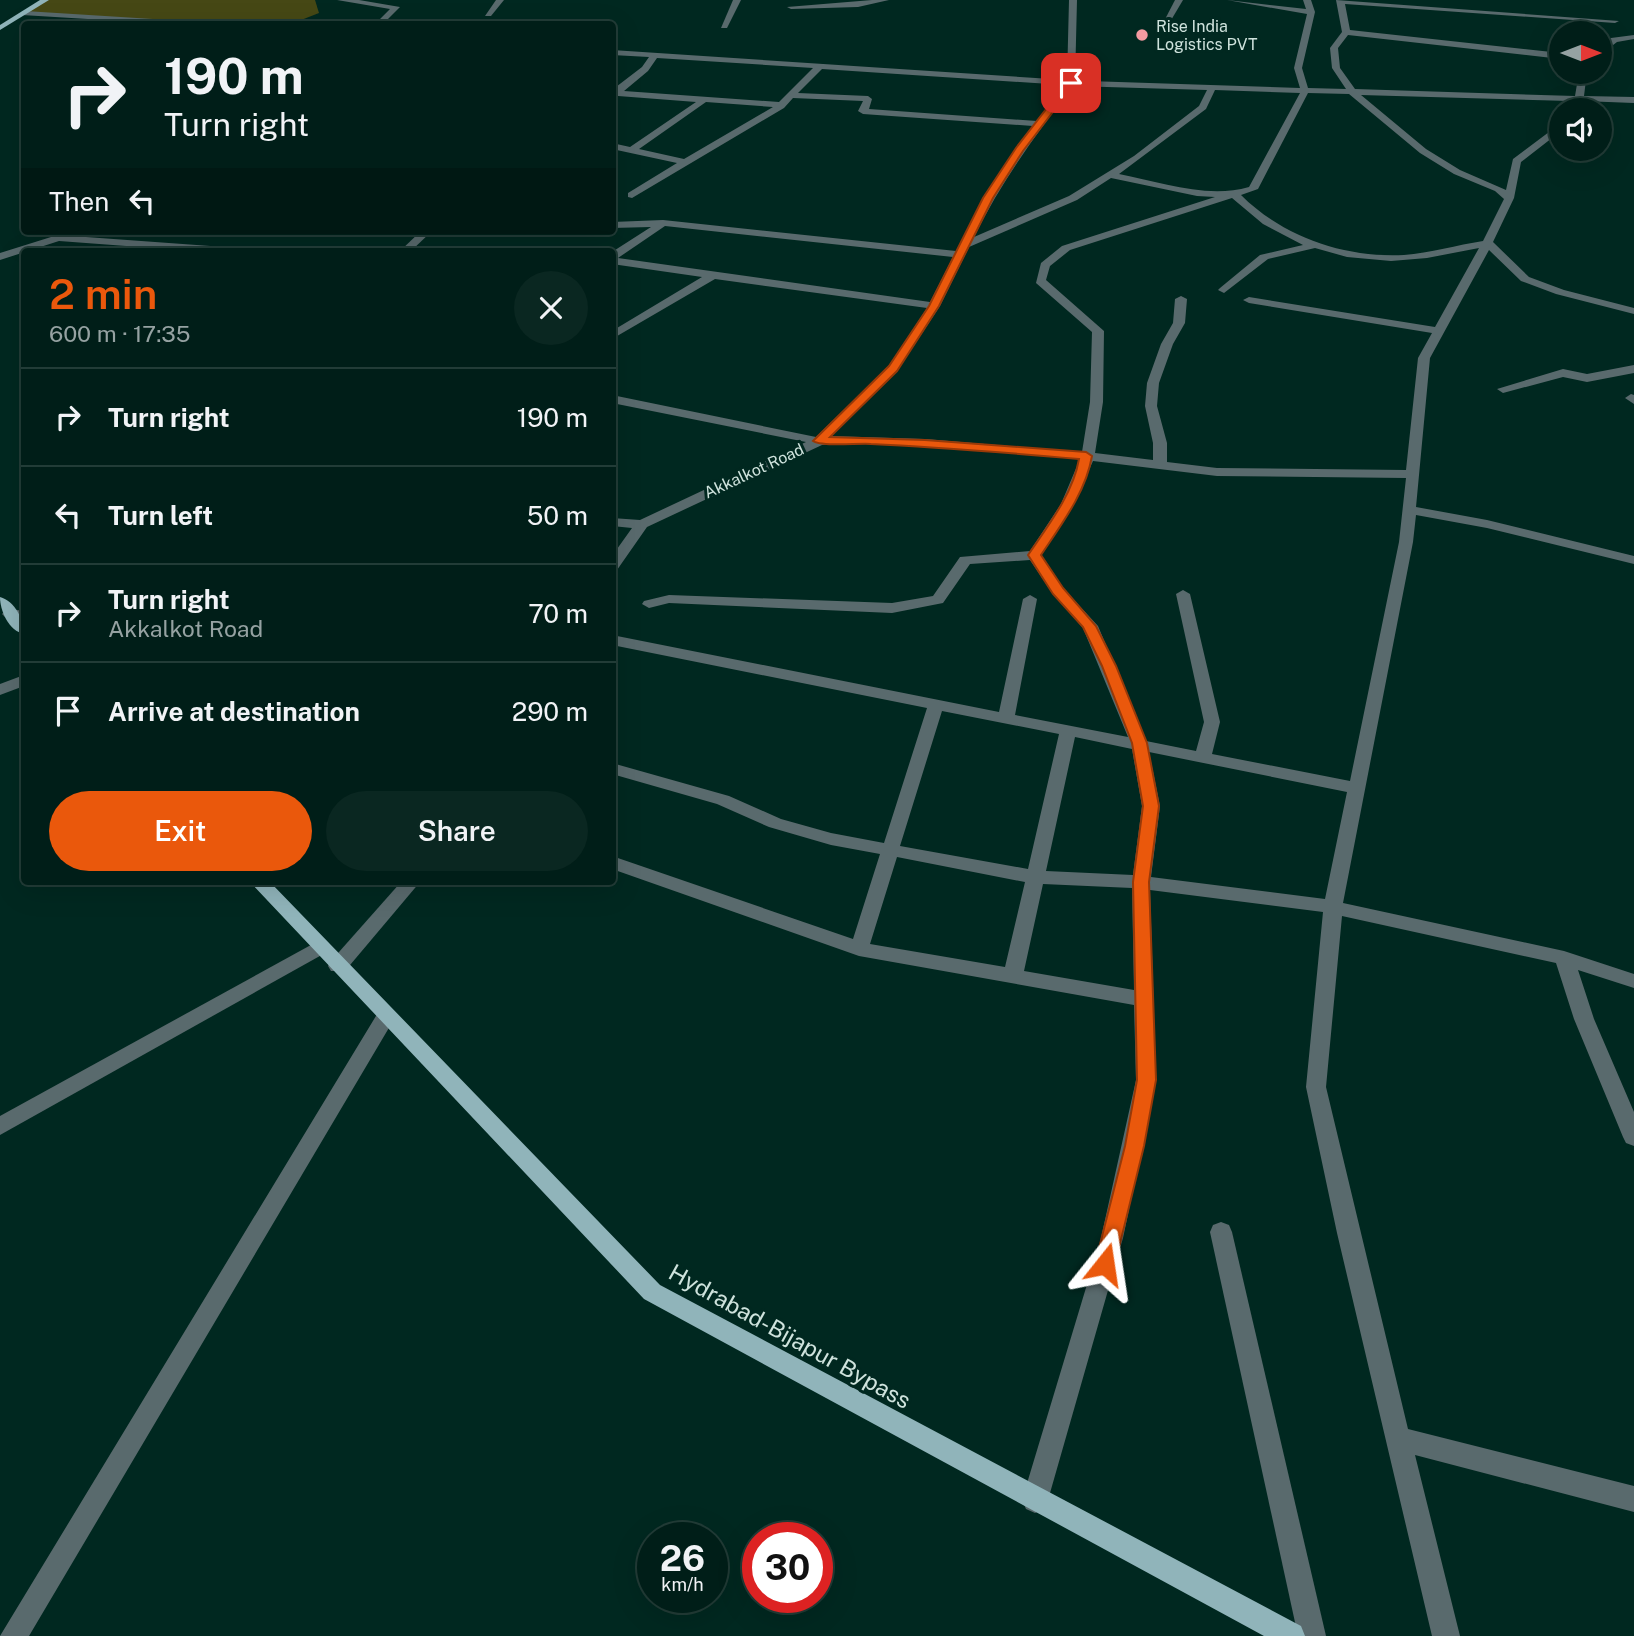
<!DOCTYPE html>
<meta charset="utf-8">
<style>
:root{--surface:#001e18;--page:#0a2721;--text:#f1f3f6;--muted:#95a2a2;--line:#223c37;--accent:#ea580c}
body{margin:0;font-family:"Public Sans",sans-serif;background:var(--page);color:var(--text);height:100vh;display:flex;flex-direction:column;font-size:26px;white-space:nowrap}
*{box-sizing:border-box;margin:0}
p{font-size:23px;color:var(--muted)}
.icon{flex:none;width:38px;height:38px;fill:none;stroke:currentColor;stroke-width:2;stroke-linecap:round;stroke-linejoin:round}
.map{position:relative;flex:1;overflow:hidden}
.side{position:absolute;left:21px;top:248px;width:595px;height:637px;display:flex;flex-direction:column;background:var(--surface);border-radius:7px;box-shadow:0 7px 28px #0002,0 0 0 2px var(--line)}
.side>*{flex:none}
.top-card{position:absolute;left:21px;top:21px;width:595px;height:214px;border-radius:7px;box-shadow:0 7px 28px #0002,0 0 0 2px var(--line);background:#001e18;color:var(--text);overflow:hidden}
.needle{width:46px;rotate:90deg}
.controls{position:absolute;left:1549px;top:21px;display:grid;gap:14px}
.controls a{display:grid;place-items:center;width:63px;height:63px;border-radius:50%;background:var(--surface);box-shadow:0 7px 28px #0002,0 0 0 2px var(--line);font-size:35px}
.speed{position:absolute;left:637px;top:1522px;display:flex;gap:14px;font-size:35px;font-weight:700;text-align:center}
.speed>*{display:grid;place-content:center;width:91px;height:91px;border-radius:50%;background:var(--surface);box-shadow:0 7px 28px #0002,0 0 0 2px var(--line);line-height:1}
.speed small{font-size:18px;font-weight:400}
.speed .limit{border:10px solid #d22;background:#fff;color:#111}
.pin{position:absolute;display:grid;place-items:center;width:60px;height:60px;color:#fff;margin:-30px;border-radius:14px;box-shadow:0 4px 10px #0006}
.me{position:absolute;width:77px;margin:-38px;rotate:15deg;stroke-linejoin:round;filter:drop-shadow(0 0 5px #0008)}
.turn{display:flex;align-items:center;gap:24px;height:147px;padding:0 28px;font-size:32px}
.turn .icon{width:91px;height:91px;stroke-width:2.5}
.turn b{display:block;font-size:49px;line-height:60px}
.then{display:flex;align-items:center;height:66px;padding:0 28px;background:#0003;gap:14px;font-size:26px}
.round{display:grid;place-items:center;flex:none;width:74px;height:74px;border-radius:37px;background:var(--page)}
.head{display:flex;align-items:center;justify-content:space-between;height:119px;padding:0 28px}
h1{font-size:42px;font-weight:600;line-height:52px;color:var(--accent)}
.action{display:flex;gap:14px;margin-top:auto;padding:14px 28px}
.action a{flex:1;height:80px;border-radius:42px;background:var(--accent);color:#fff;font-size:28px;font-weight:600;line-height:80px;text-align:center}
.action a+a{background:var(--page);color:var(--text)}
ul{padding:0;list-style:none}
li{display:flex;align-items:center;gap:21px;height:98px;padding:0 28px;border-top:2px solid var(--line)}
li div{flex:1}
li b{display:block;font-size:26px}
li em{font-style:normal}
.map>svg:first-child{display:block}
</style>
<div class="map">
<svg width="1634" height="1636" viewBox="0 0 1634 1636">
<rect width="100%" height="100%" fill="#002820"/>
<polygon fill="#464815" points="45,0 315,0 319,13 291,24 202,24 25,13"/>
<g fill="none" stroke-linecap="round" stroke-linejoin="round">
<g fill="#596a6d" fill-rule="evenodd">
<polygon points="337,0 359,0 400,7 383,24 375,24 390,9"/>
<polygon points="496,0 504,0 491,16 485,16"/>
<polygon points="733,0 741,0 727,28 721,28"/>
<polygon points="872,0 889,0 858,7 791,9 787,7"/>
<path d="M 1069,0 L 1077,0 L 1075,81 L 1088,81 L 1300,88 L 1294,68 L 1307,14 L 1227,0 L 1306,9 L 1303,0 L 1311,0 L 1315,12 L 1302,68 L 1308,88 L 1346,89 L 1332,68 L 1330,48 L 1342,32 L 1336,0 L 1619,21 L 1615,23 L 1345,4 L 1350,30 L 1561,53 L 1561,59 L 1348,35 L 1338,48 L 1340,68 L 1355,89 L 1575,96 L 1579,72 L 1587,72 L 1584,96 L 1634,97 L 1634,103 L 1582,101 L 1570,107 L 1565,104 L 1569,101 L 1361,95 L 1426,149 L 1460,170 L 1506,190 L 1513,159 L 1561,123 L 1561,131 L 1521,162 L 1514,198 L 1493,242 L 1529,277 L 1564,290 L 1634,308 L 1634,314 L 1556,294 L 1521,281 L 1489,250 L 1430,358 L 1416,507 L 1487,520 L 1634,556 L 1634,564 L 1487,528 L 1416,515 L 1413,542 L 1343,903 L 1564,951 L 1634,974 L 1634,988 L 1578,970 L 1594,1019 L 1634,1112 L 1634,1146 L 1626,1143 L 1623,1137 L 1574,1019 L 1556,963 L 1342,916 L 1326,1087 L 1408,1429 L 1634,1486 L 1634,1512 L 1415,1455 L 1460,1636 L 1432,1636 L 1337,1233 L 1306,1087 L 1323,912 L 1150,890 L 1156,1080 L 1123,1238 L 1048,1500 L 1044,1509 L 1035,1513 L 1026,1509 L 1022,1500 L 1101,1238 L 1136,1080 L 1134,1005 L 859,956 L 612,869 L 612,856 L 853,939 L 880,854 L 831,845 L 769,827 L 717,804 L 612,774 L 612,763 L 729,796 L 781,819 L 831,833 L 884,843 L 927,708 L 612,645 L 612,635 L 999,712 L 1023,599 L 1030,595 L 1037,599 L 1015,715 L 1128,737 L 1083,628 L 1053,594 L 1030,560 L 970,564 L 943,603 L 892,613 L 669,603 L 649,608 L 642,604 L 644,601 L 669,595 L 892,603 L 933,596 L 960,557 L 1030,551 L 1061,504 L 1080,459 C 995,453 907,439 822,445 L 647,527 L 617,570 L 612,571 L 612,556 L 632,528 L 612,526 L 612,518 L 640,520 L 806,442 L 612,403 L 612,395 L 816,437 L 889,366 L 927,308 L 715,279 L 612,339 L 612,331 L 702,277 L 612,264 L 612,252 L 651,227 L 612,228 L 612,222 L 663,220 L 956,251 L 983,198 L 1033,126 L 863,114 L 858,111 L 863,101 L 793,98 L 784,108 L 632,198 L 628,197 L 628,193 L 677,163 L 612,149 L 612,143 L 630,147 L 696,102 L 618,96 L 612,99 L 612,90 L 642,67 L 649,57 L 612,55 L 612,50 L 1067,80 ZM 657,58 L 813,68 L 779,102 L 624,91 L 648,71 ZM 822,69 L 1065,85 L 1037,121 L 869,109 L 872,99 L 868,96 L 798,93 ZM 1073,86 L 1207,90 L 1199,106 L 1134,156 L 1069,196 L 974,237 C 1001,182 1036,134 1073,86 ZM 1215,90 L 1300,93 L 1249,187 C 1207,199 1160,182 1119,174 L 1206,109 ZM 1308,93 L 1349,94 L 1420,153 L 1454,174 L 1495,191 L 1504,199 L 1483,241 C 1457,245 1430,253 1404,255 C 1344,258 1283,237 1241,195 L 1258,189 ZM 706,102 L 773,107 L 684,159 L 639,149 ZM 1111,178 L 1197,196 L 1215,197 L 1062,246 L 1041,263 L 1036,283 L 1092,332 L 1090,402 L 1082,452 L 925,439 L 831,436 L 897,371 L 940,306 L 969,247 L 1077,200 ZM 1232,198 L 1263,224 L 1303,245 L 1260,255 L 1220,288 L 1218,290 L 1224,293 L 1268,259 L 1315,248 L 1347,257 L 1391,261 L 1427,258 L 1479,248 L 1435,327 L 1249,297 L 1243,300 L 1249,303 L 1432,333 L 1418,358 L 1406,470 L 1217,468 L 1167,462 L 1167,443 L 1157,406 L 1159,383 L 1173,344 L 1185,323 L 1187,299 L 1181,296 L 1175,299 L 1173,323 L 1161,344 L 1147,383 L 1145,406 L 1153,443 L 1153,460 L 1095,453 L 1103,402 L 1104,331 L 1046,280 L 1050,266 L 1070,250 ZM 665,226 L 953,257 L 930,302 L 618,258 ZM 1093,461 L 1217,476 L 1406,478 L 1399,542 L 1350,781 L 1212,754 L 1220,722 L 1190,594 L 1183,590 L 1176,594 L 1204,722 L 1196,751 L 1146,741 L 1098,626 L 1063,588 L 1041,555 L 1074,504 ZM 942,711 L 1059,734 L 1028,869 L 900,846 ZM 1075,737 L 1132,749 L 1142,806 L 1133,875 L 1046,871 ZM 1149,752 L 1347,792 L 1325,899 L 1151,877 L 1160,806 ZM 897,857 L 1025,882 L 1005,967 L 870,944 ZM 1043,884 L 1132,888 L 1134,990 L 1024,971 Z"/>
<polygon points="1175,0 1183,0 1167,27 1161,27"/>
<polygon points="25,11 201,22 205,24 170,24 22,15"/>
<polygon points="1634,35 1634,39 1617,42 1600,55 1600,49 1611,38"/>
<polygon points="421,231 432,231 410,252 399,252"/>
<polygon points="67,232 72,236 252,249 257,252 207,252 59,241 0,260 0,253"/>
<polygon points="1634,365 1634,373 1587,382 1563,377 1503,393 1497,389 1563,369 1587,374"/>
<polygon points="1631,394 1634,395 1634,404 1625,398"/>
<polygon points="10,609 24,611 24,619 5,617 2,614 5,611"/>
<polygon points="24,675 24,686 0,695 0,684"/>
<polygon points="401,882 420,882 345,971 331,971 328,966 331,961"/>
<polygon points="320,940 327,942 330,947 327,952 0,1135 0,1116"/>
<polygon points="386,1008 393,1011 396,1016 393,1021 29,1636 0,1636 379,1011"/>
<polygon points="1221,1222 1229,1225 1232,1232 1326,1636 1298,1636 1210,1232 1213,1225"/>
</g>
<g fill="#90b4ba" fill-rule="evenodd">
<polygon points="40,0 49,0 0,30 0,25"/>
<path d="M 0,597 C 15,601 24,620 24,634 C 9,631 0,611 0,597 Z"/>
<polygon points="250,882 270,882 660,1285 1301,1626 1305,1636 1264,1636 644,1299"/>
</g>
</g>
<path fill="#ea580c" stroke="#983908" stroke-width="2" d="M 1068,81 L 1075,83 L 1023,151 L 993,198 L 939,306 L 897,371 L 830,437 L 925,440 L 1086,452 L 1092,456 C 1086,492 1061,525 1041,555 L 1063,588 L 1096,626 L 1116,666 L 1147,743 L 1159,806 L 1149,882 L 1156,1080 L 1144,1146 L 1115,1264 L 1112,1270 L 1105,1273 L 1098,1270 L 1095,1264 L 1125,1146 L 1137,1080 L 1133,882 L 1143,806 L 1132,743 L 1102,666 L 1083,627 L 1053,594 L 1028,555 C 1047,527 1073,494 1079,459 C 1010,453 940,447 871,444 C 858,443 821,447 813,441 L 889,366 L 929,306 L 983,198 L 1016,148 Z"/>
<circle fill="#f49aa1" stroke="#002820" stroke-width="2.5" cx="1142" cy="35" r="7"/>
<g text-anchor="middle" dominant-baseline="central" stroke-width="6" stroke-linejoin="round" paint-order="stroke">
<g font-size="16" fill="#cfe3dd" stroke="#002820" text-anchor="start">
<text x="1156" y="26">Rise India<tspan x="1156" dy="18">Logistics PVT</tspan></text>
</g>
<g font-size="16" fill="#cfe3dd" stroke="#002820">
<text transform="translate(754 471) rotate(-25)">Akkalkot Road</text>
</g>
<g font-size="23" fill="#cfe3dd" stroke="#002820">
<text transform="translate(790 1336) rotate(29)">Hydrabad-Bijapur Bypass</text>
</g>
</g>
</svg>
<div class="controls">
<a><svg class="needle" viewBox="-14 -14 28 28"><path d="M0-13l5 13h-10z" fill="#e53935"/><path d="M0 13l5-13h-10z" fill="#95a2a2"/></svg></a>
<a><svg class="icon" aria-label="sound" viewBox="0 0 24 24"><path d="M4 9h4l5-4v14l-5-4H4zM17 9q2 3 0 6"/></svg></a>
</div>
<div class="speed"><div>26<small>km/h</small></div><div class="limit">30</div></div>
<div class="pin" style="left:1071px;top:83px;background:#d93025"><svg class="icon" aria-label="arrive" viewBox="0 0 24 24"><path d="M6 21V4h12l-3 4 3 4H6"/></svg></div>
<svg class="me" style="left:1105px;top:1264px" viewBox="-20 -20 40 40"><path d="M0-17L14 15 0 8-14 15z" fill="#ea580c" stroke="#fff" stroke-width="4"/></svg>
<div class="top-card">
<div class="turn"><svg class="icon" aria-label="right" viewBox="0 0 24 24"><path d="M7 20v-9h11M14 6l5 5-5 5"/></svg><div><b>190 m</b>Turn right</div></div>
<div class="then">Then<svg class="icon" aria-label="left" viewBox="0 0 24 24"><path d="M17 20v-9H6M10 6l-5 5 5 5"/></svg></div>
</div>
<section class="side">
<div class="head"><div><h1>2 min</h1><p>600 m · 17:35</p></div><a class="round"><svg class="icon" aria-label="close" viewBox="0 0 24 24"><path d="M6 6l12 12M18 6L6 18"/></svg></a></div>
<ul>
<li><svg class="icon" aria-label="right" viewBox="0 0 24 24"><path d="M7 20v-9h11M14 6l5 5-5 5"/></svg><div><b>Turn right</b></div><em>190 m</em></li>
<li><svg class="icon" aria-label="left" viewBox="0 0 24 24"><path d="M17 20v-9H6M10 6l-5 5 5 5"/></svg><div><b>Turn left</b></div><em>50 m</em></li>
<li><svg class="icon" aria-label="right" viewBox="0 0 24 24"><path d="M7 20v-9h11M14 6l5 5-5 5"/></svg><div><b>Turn right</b><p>Akkalkot Road</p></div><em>70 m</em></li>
<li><svg class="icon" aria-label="arrive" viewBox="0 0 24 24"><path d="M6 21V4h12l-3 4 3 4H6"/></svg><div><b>Arrive at destination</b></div><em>290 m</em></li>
</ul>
<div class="action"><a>Exit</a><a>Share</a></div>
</section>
</div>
